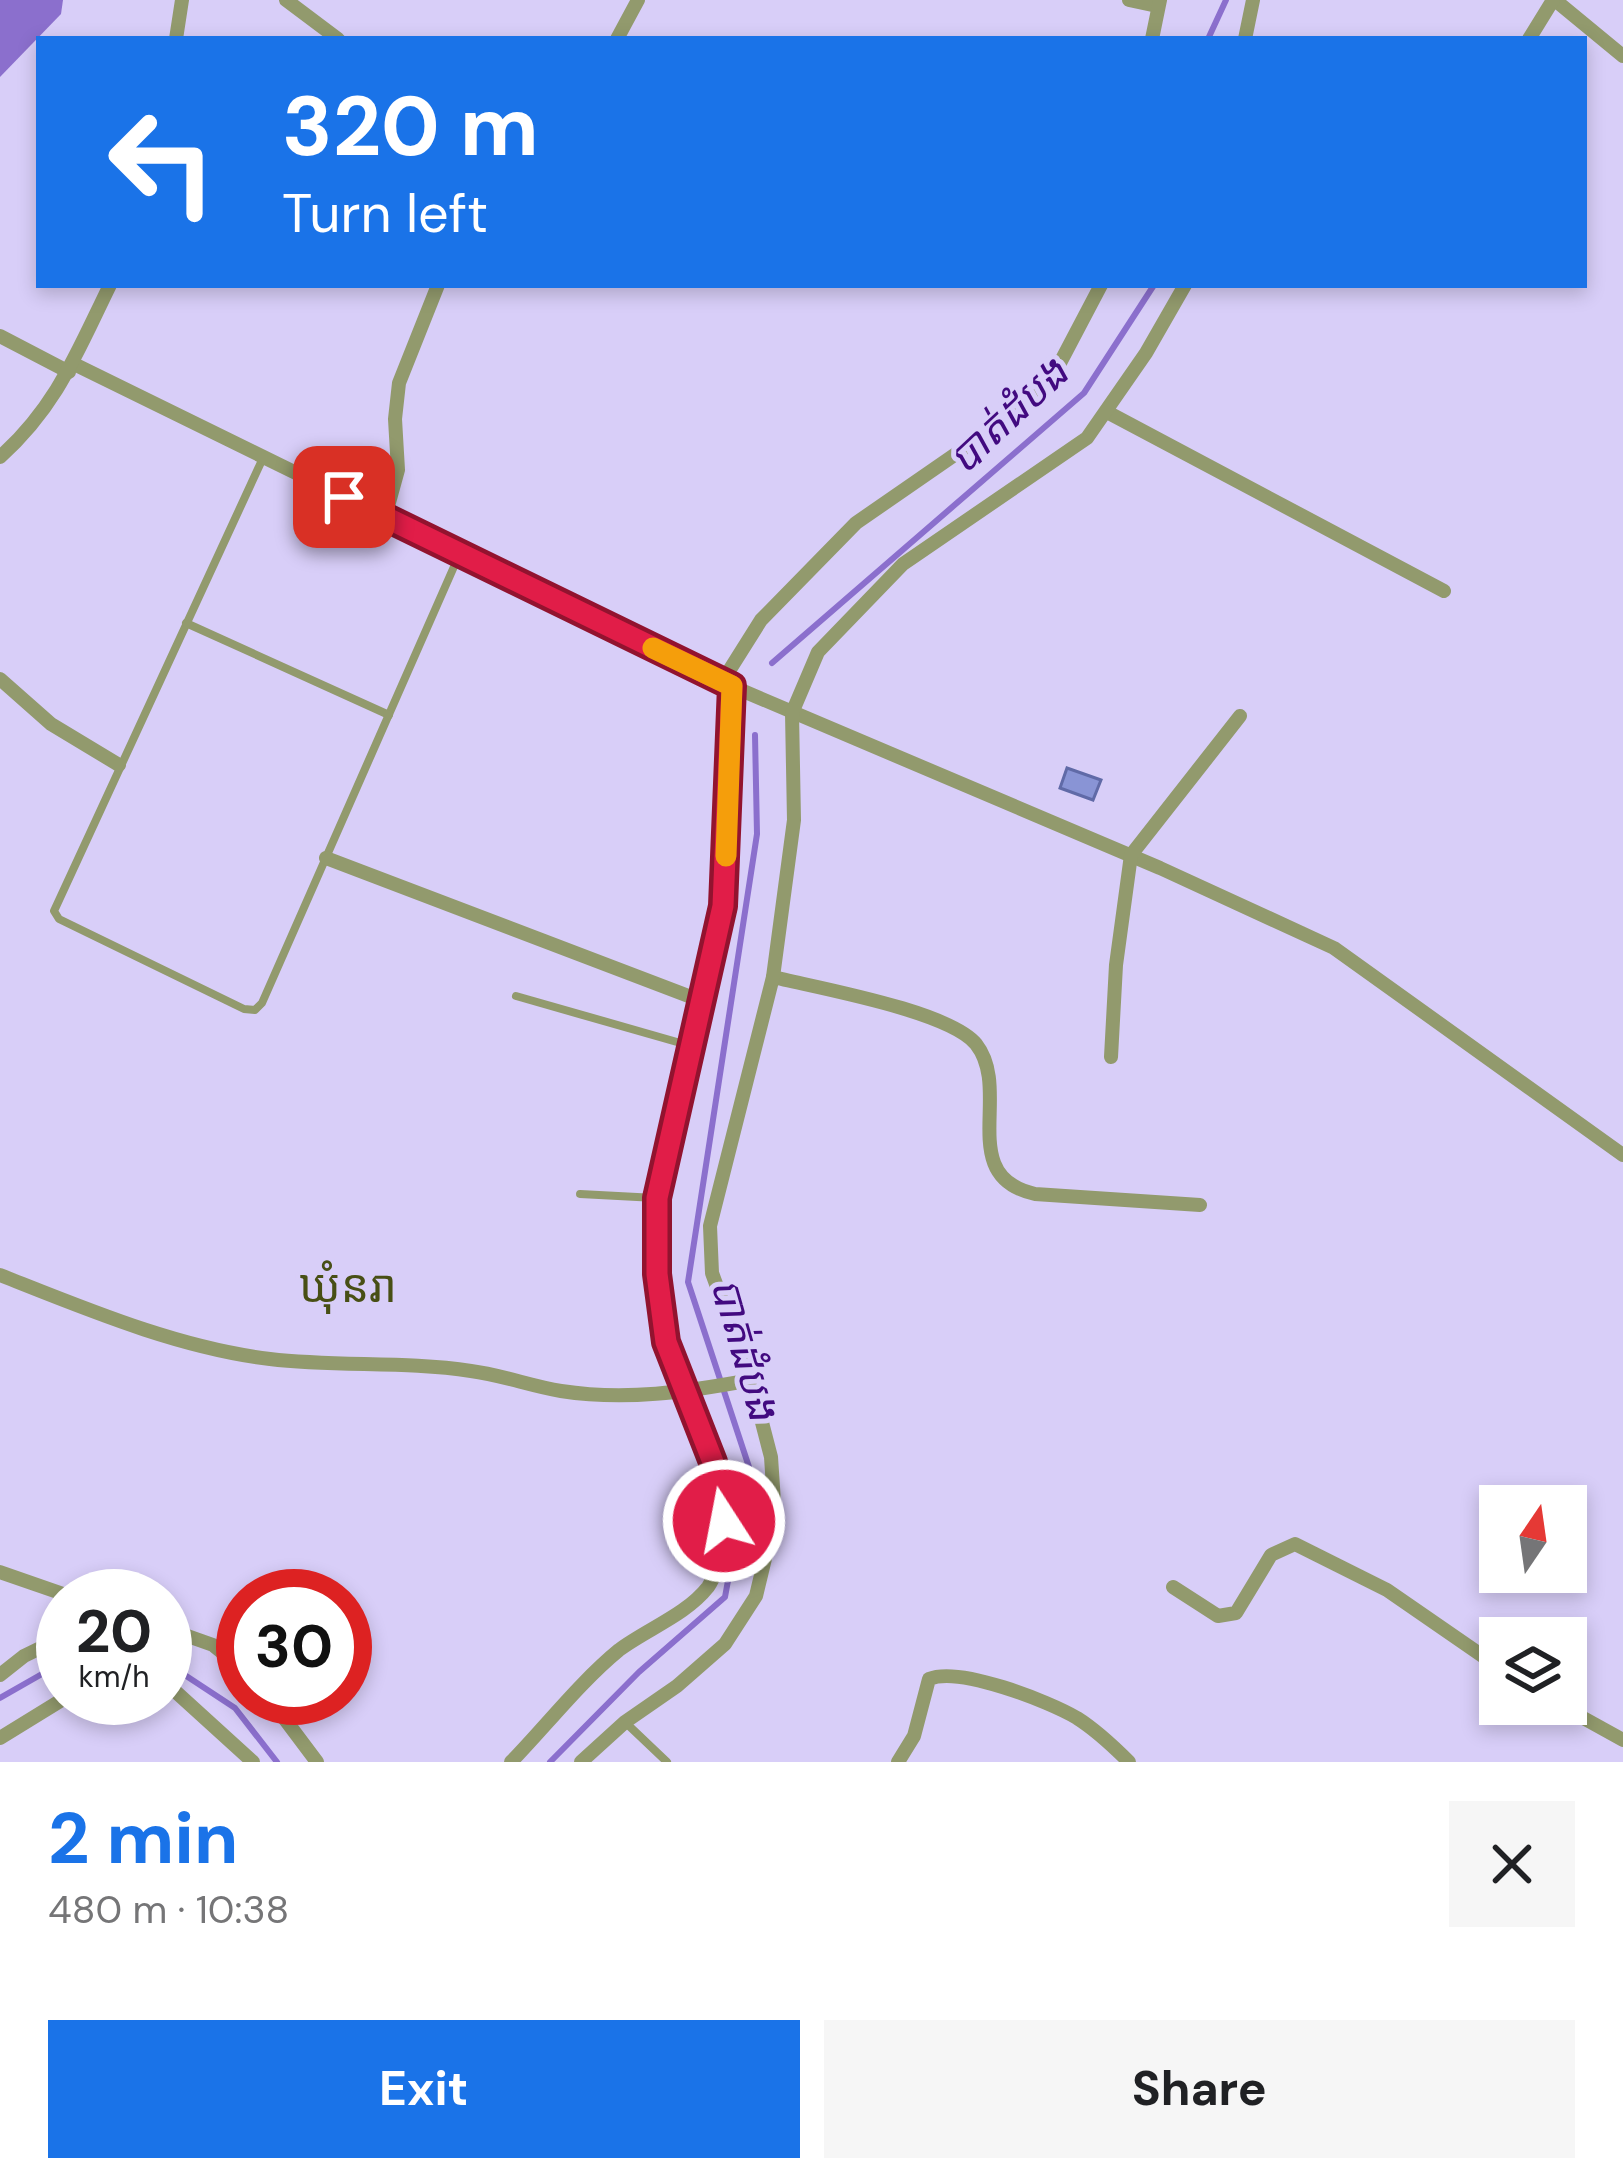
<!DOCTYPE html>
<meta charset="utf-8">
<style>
:root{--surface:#fff;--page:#f6f6f6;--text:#202124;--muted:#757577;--accent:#1a73e8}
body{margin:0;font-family:"DM Sans","Noto Sans Khmer",sans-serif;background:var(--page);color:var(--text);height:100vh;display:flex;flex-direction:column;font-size:45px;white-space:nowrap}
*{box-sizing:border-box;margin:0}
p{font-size:39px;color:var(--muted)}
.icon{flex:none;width:66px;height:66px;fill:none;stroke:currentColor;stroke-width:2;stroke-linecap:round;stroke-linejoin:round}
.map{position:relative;height:1762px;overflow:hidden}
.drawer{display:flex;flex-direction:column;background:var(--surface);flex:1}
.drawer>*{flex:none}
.top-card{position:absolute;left:36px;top:36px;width:1551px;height:252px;border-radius:0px;box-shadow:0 6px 18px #0003;background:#1a73e8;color:#fff;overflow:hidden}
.needle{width:78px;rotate:13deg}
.buttons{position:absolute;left:1479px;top:1485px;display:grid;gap:24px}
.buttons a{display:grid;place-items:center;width:108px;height:108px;border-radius:0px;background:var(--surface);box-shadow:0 6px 18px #0003;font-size:60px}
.speed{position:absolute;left:36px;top:1569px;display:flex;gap:24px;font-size:60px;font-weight:700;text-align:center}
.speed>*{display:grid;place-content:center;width:156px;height:156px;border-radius:50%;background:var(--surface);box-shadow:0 6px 18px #0003;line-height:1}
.speed small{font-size:30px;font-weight:400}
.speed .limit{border:18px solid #d22;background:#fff;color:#111}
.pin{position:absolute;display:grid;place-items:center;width:102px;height:102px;color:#fff;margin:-51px;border-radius:24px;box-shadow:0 6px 18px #0006}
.me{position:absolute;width:132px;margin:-66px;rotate:349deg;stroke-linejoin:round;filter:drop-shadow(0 0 9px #0008)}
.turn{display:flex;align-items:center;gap:42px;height:252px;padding:0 48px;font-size:54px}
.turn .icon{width:156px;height:156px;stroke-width:2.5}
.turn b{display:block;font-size:84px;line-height:102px}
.round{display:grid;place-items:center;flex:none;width:126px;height:126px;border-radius:0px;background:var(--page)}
.summary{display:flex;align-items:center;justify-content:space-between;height:204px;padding:0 48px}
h1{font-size:72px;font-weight:700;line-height:90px;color:var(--accent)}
.primary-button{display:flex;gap:24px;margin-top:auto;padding:24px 48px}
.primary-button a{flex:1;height:138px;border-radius:0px;background:var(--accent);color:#fff;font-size:48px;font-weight:700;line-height:138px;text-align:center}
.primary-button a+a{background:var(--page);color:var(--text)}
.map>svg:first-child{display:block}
</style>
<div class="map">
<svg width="1623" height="1762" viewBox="0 0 1623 1762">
<rect width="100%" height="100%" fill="#d8cef8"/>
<polygon fill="#8b6fcd" points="0,0 63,0 61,14 0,77"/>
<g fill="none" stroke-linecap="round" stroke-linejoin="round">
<g stroke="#8b6fcd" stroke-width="6">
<polyline points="1208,39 1226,0"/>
<polyline points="772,663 1084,393 1154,285"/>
<polyline points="165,1662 235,1708 277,1762"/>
<polyline points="0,1698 63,1662"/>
<polyline points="550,1762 639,1672 725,1597 749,1467 688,1282 757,834 755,735"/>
</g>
</g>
<polygon fill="#8994d5" stroke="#606aa7" stroke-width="3" points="1067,768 1101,780 1093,800 1060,788"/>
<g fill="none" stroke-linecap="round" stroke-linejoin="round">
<g stroke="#929a6d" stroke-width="8">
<polyline points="263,458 54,911 59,919 244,1009 255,1010 262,1003 460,553"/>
<polyline points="186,623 389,715"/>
<polyline points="516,996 691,1046"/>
<polyline points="580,1194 656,1198"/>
<polyline points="626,1723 667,1762"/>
</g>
<g stroke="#929a6d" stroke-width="14">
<polyline points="286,0 338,39"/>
<polyline points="1129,0 1157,6"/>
<polyline points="1555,0 1623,56"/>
<polyline points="176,39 182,0"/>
<polyline points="617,39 638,0"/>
<polyline points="1152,39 1160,0"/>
<polyline points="1245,39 1253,0"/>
<polyline points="1529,39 1553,0"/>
<polyline points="0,336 69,372"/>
<polyline points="74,364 722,682 1160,868 1334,948 1623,1155"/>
<polyline points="1107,412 1444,591"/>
<path d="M 0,457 C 57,406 77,352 110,285"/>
<polyline points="385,517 398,470 395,419 399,383 438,285"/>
<polyline points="0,679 51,724 119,765"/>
<polyline points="722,682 761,620 856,523 1018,411 1043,389 1060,363 1101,285"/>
<polyline points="326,858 699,1000"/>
<path d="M 773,977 C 818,988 949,1011 976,1044 C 1013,1091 955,1176 1035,1194 L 1200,1205"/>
<polyline points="1111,1057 1116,965 1131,855 1240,716"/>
<path d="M 0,1275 C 86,1309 178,1348 270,1359 C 337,1367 405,1361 471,1371 C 502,1375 531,1386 561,1391 C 626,1401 686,1392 751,1380"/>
<polyline points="0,1572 69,1596"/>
<polyline points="1173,1587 1218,1616 1236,1613 1271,1555 1295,1544 1387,1590 1500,1668"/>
<polyline points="165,1628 213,1645 243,1669"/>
<polyline points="0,1675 24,1656 63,1637"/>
<polyline points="165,1682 253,1762"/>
<polyline points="269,1698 317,1762"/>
<polyline points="1558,1704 1623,1740"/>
<polyline points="0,1738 65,1698"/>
<path d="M 511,1762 C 546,1726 580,1682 619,1650 C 647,1629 686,1615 708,1587 C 715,1577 717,1565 719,1553 C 732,1477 688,1415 667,1344 C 654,1298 655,1246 657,1199 L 723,906 L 732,687"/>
<polyline points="581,1762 625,1722 677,1686 725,1644 756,1596 768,1546 774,1502 771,1457 751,1380 712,1273 710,1226 773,977 794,820 792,713 818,652 903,564 1087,438 1146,353 1185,285"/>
<path d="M 898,1762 L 914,1736 L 929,1679 C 959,1666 1048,1701 1077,1718 C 1096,1730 1113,1746 1129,1762"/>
</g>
</g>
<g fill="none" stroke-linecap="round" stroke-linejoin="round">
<defs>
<polyline id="route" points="344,497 732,686 723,906 657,1198 657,1274 666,1342 713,1462 724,1521"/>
</defs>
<use href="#route" stroke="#92132f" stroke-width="30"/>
<use href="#route" stroke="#e11d48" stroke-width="21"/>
<polyline stroke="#f59e0b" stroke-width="21" points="653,648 732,686 726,856"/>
</g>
<g text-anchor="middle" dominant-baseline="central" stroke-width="10" stroke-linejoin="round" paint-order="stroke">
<g font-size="42" font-style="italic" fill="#420a80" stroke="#d8cef8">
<text transform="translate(1008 415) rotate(-43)">បាត់ដំបង</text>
<text transform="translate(745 1349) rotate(74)">បាត់ដំបង</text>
</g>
<g font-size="45" fill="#484f15" stroke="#d8cef8">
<text x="348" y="1286">ឃុំនរា</text>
</g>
</g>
</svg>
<div class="buttons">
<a><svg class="needle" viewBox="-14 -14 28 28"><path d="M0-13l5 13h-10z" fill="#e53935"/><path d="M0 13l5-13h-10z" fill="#757577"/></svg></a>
<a><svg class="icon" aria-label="layers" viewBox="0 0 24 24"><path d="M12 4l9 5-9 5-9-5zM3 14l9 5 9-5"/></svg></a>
</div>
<div class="speed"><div>20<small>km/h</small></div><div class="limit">30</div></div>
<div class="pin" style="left:344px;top:497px;background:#d93025"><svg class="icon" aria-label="arrive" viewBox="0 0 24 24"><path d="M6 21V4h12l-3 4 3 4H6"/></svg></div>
<svg class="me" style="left:724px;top:1521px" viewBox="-20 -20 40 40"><circle r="17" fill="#e11d48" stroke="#fff" stroke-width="3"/><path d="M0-11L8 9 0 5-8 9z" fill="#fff"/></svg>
<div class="top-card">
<div class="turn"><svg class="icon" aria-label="left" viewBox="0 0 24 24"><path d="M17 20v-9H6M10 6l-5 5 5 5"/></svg><div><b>320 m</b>Turn left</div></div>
</div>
</div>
<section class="drawer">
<div class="summary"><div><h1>2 min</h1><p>480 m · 10:38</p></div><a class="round"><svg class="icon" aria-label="close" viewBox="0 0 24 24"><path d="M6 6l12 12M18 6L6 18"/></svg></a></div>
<div class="primary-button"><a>Exit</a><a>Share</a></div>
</section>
